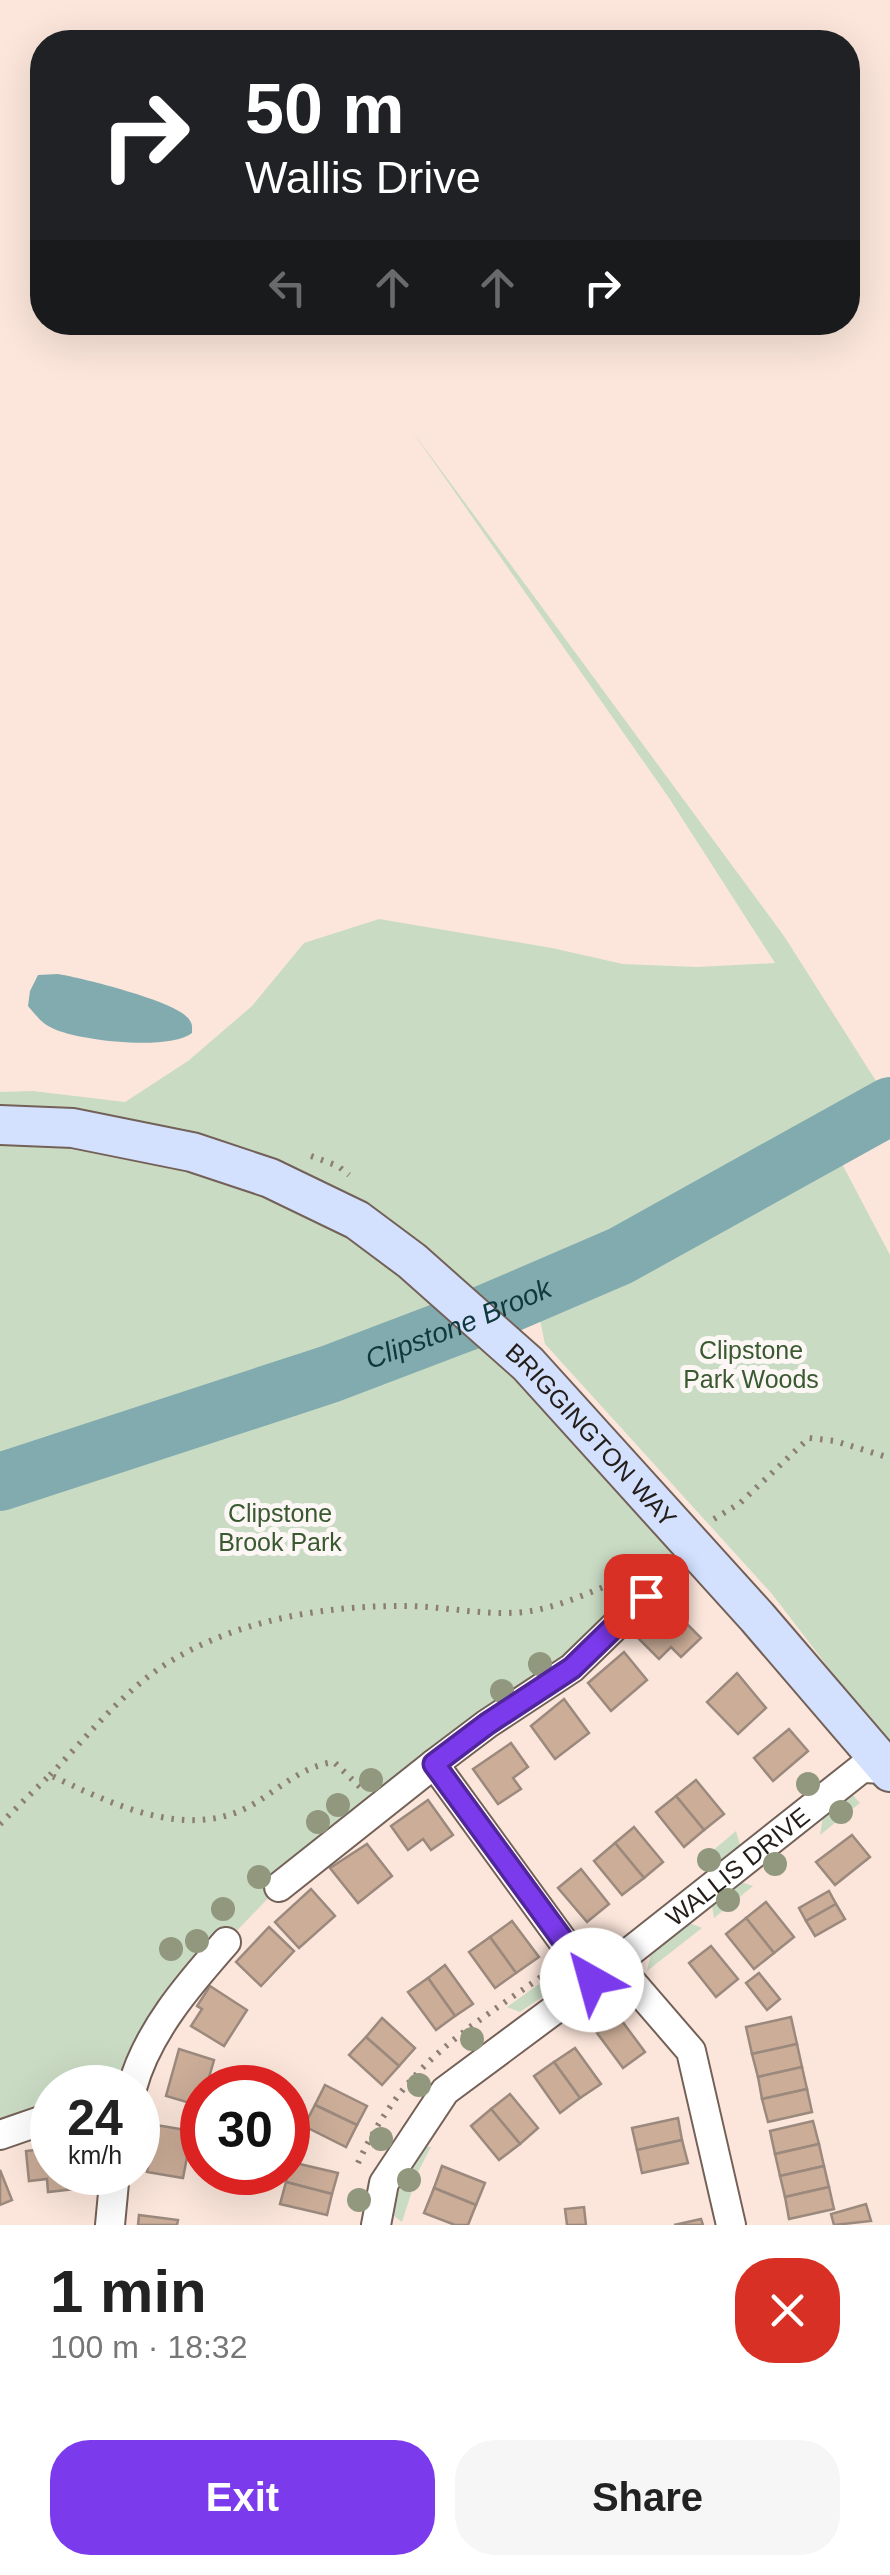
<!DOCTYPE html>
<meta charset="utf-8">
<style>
:root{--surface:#fff;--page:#f6f6f6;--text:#222;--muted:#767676;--accent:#7c3aed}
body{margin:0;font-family:Arial,sans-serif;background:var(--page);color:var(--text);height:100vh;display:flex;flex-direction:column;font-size:38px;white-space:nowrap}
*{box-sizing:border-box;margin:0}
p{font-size:32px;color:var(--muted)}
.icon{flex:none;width:55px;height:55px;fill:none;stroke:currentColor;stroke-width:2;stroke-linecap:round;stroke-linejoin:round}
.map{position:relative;height:2225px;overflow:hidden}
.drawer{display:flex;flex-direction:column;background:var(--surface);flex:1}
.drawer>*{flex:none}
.banner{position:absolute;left:30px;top:30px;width:830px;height:305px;border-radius:40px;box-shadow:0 10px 40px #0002;background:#202124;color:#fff;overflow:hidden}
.speed{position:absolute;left:30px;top:2065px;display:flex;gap:20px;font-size:50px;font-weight:700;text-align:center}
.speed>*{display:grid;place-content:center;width:130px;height:130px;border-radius:50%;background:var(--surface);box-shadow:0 10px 40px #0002;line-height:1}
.speed small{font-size:25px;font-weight:400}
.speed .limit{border:15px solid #d22;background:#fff;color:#111}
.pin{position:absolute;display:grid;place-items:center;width:85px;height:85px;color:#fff;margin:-42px;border-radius:20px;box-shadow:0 5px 15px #0006}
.me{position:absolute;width:110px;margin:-55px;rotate:322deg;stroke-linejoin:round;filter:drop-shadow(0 0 8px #0008)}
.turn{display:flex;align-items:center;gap:35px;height:210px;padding:0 50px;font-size:45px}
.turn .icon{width:130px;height:130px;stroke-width:2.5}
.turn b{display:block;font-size:70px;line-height:85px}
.lanes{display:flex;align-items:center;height:95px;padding:0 50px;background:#0003;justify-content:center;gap:50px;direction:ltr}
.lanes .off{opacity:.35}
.round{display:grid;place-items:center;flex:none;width:105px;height:105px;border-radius:40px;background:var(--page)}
.headline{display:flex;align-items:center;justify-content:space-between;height:170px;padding:0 50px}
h1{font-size:60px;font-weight:600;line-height:75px}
.primary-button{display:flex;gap:20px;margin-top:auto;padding:20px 50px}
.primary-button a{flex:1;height:115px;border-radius:40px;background:var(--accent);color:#fff;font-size:40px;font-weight:600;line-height:115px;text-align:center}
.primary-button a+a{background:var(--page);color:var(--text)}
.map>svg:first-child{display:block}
</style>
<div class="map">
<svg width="890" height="2225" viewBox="0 0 890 2225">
<rect width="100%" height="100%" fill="#fce6db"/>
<g fill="#cadbc4">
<polygon points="410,428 784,936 890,1103 890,1106 830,1141 890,1255 890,1748 772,1594 545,1344 538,1311 500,1321 687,1564 279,1887 226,1942 132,2087 52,2088 52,2117 0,2137 0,1092 33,1091 125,1102 188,1061 252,1006 304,943 379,919 552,948 623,964 697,967 775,963 669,798"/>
<polygon points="852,1794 860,1803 820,1835 823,1817"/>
<polygon points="736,1831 740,1845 710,1869 698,1863"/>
<polygon points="741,1882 753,1886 714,1918 712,1906"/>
<polygon points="690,1923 702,1928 647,1971 651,1953"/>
<polygon points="556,1972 560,1985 520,2012 507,2007"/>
<polygon points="418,2146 431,2147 418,2172 402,2222 393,2215 401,2182"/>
</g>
<path fill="#81abae" d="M 58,974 C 82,978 175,1001 188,1018 C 193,1024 192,1026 192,1033 C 169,1051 78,1041 52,1028 C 42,1024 35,1014 28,1006 L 30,991 L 38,975 Z"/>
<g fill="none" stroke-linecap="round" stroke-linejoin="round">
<path stroke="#81abae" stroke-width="58" id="s1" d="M 0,1482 L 330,1374 L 464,1323 L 620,1256 L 890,1106"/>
</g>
<g fill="#cbad98" stroke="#9b897d" stroke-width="2.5">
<polygon points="671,1608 701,1638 681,1657 671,1647 659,1659 639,1639"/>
<polygon points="624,1652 647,1680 611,1711 588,1683"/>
<polygon points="737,1673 766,1708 738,1734 707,1702"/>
<polygon points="564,1699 589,1733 555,1759 531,1726"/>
<polygon points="789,1729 808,1751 773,1781 754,1758"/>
<polygon points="511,1743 528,1767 513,1778 521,1789 498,1804 473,1769"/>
<polygon points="696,1780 724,1814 704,1830 676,1796"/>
<polygon points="676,1796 704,1830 684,1847 656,1812"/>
<polygon points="428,1800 453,1835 431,1850 423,1839 408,1850 391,1826"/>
<polygon points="634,1827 663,1862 644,1878 615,1843"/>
<polygon points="852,1835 870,1857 835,1885 816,1862"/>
<polygon points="615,1843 644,1878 622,1895 594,1861"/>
<polygon points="367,1844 392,1876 358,1903 330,1868"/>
<polygon points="581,1869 609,1904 587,1922 558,1888"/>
<polygon points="311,1889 335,1916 299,1948 275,1922"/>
<polygon points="829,1891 836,1904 806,1921 799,1908"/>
<polygon points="766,1902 794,1937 774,1953 746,1918"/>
<polygon points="836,1904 845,1919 815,1936 806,1921"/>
<polygon points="746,1918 774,1953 754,1969 726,1934"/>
<polygon points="512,1921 539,1957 516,1973 490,1937"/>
<polygon points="269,1927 294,1951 261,1986 236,1962"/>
<polygon points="490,1937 516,1973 495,1988 469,1952"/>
<polygon points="711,1946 738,1979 716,1997 689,1963"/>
<polygon points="445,1965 473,2004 455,2016 428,1978"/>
<polygon points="759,1973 780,1999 767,2010 746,1983"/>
<polygon points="428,1978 455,2016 436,2030 408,1992"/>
<polygon points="210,1986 247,2010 224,2046 191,2026 202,2009 197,2006"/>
<polygon points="619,2017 645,2052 623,2068 597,2033"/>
<polygon points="791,2017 797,2044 752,2054 746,2027"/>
<polygon points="382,2018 415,2048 399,2066 366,2037"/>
<polygon points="366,2037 399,2066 382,2085 349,2055"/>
<polygon points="797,2044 802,2067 758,2077 752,2054"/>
<polygon points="575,2048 601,2084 580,2098 554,2062"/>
<polygon points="179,2049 214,2060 206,2088 202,2088 200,2106 166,2096"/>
<polygon points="554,2062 580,2098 560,2113 534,2076"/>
<polygon points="802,2067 807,2089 762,2099 758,2077"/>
<polygon points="325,2085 367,2106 357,2125 315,2105"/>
<polygon points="807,2089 812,2112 768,2122 762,2099"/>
<polygon points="510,2094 538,2128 520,2144 491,2109"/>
<polygon points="315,2105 357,2125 346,2147 304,2126"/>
<polygon points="491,2109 520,2144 499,2160 471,2126"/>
<polygon points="678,2118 682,2140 637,2150 632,2128"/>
<polygon points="813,2121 819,2144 775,2154 770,2131"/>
<polygon points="156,2125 192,2131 183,2178 147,2172"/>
<polygon points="682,2140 688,2163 642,2173 637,2150"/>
<polygon points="819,2144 824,2166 780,2176 775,2154"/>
<polygon points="52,2148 52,2172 74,2172 76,2189 48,2192 47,2179 29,2181 26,2151"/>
<polygon points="291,2162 338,2173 332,2194 286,2182"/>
<polygon points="442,2166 485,2183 476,2205 434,2188"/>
<polygon points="824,2166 829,2187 785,2197 780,2176"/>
<polygon points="0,2170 12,2200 0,2205"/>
<polygon points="286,2182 332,2194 327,2215 280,2204"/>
<polygon points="829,2187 834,2209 789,2219 785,2197"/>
<polygon points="434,2188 476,2205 468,2225 455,2225 424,2213"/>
<polygon points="866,2204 871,2221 834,2225 831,2214"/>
<polygon points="584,2207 586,2225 567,2225 565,2209"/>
<polygon points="139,2215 178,2220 177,2225 138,2225"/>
<polygon points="701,2219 703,2225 674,2225"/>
</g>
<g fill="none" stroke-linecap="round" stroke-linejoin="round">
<defs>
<g id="street">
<polyline points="279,1887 434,1764"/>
<polyline points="615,1963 691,2051 731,2225"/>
<polyline points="592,1981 434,1764 487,1724 572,1668 646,1596"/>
<path d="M 132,2088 C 147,2032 189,1984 226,1942"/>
<polyline points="0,2135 52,2117"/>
<polyline points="110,2225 115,2172"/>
<path id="s2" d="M 376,2225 L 384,2183 L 445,2091 L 589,1984 L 862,1768 L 888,1769"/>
</g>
<g id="secondary">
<path id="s3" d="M 0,1125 L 73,1128 L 192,1152 L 270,1178 L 357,1220 L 412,1261 L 528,1364 L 757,1617 L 890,1772"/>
</g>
</defs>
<use href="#street" stroke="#736057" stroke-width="32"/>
<use href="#secondary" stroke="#736057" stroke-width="42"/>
<g stroke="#8c7e76" stroke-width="6" stroke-dasharray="2.5 8" stroke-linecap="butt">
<polyline points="311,1156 338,1166 349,1175"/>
<polyline points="714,1519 740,1503 809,1438 835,1441 890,1458"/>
<path d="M 50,1775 C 85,1739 119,1696 160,1668 C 231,1620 325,1605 409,1606 C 448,1607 486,1616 524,1612 C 557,1608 588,1593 618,1581"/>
<path d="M 0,1824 L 50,1775 C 110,1803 187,1842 252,1805 C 279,1789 302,1766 334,1762 L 361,1788"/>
<path d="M 358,2163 C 404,2063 465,2031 551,1970"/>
</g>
<use href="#street" stroke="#fff" stroke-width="28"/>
<use href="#secondary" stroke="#d3e1fe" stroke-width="38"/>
</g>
<g fill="#91987d">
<circle cx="540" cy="1664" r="12"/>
<circle cx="502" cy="1691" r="12"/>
<circle cx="371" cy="1780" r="12"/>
<circle cx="808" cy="1784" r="12"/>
<circle cx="338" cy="1805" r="12"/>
<circle cx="841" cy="1812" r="12"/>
<circle cx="318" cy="1822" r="12"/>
<circle cx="709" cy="1860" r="12"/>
<circle cx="775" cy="1864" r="12"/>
<circle cx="259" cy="1877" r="12"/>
<circle cx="728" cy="1900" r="12"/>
<circle cx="223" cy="1909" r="12"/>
<circle cx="197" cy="1941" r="12"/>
<circle cx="171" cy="1949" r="12"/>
<circle cx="472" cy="2039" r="12"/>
<circle cx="419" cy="2085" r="12"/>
<circle cx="381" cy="2139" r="12"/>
<circle cx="409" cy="2180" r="12"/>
<circle cx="359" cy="2200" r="12"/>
</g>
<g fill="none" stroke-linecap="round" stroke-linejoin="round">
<defs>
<polyline id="route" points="592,1980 434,1764 487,1724 572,1668 646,1596"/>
</defs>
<use href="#route" stroke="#51269a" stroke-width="25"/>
<use href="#route" stroke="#7c3aed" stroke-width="18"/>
</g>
<g text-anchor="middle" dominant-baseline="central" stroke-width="10" stroke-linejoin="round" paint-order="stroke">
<g font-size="25" fill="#395930" stroke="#fcf7f5">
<text x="751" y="1350">Clipstone<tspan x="751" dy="29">Park Woods</tspan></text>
<text x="280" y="1513">Clipstone<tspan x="280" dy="29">Brook Park</tspan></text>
</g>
<g font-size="25" fill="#241d19" stroke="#fcf7f5">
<text stroke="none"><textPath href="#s3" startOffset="692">BRIGGINGTON WAY</textPath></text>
<text stroke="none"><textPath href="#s2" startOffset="522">WALLIS DRIVE</textPath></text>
</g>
<g font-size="28" font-style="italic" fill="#0f393c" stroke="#fcf7f5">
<text stroke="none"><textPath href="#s1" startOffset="485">Clipstone Brook</textPath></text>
</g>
</g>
</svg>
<div class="speed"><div>24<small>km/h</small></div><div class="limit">30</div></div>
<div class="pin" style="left:646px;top:1596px;background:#d93025"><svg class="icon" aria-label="arrive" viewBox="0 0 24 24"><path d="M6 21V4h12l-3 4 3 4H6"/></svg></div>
<svg class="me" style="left:592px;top:1980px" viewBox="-20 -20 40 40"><circle r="19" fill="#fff"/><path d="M0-13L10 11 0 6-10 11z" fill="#7c3aed"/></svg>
<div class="banner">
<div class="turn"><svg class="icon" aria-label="right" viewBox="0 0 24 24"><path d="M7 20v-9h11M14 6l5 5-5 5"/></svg><div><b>50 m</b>Wallis Drive</div></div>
<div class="lanes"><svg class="icon off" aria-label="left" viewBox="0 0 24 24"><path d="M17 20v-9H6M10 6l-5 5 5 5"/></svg><svg class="icon off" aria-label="ahead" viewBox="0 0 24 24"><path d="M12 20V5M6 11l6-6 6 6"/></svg><svg class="icon off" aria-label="ahead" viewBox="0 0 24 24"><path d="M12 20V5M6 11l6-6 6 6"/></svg><svg class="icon" aria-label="right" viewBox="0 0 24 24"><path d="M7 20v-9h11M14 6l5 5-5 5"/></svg></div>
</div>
</div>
<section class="drawer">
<div class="headline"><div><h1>1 min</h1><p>100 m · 18:32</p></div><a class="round" style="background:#d93025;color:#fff"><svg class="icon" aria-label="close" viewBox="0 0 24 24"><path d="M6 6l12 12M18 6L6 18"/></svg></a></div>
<div class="primary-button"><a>Exit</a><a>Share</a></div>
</section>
